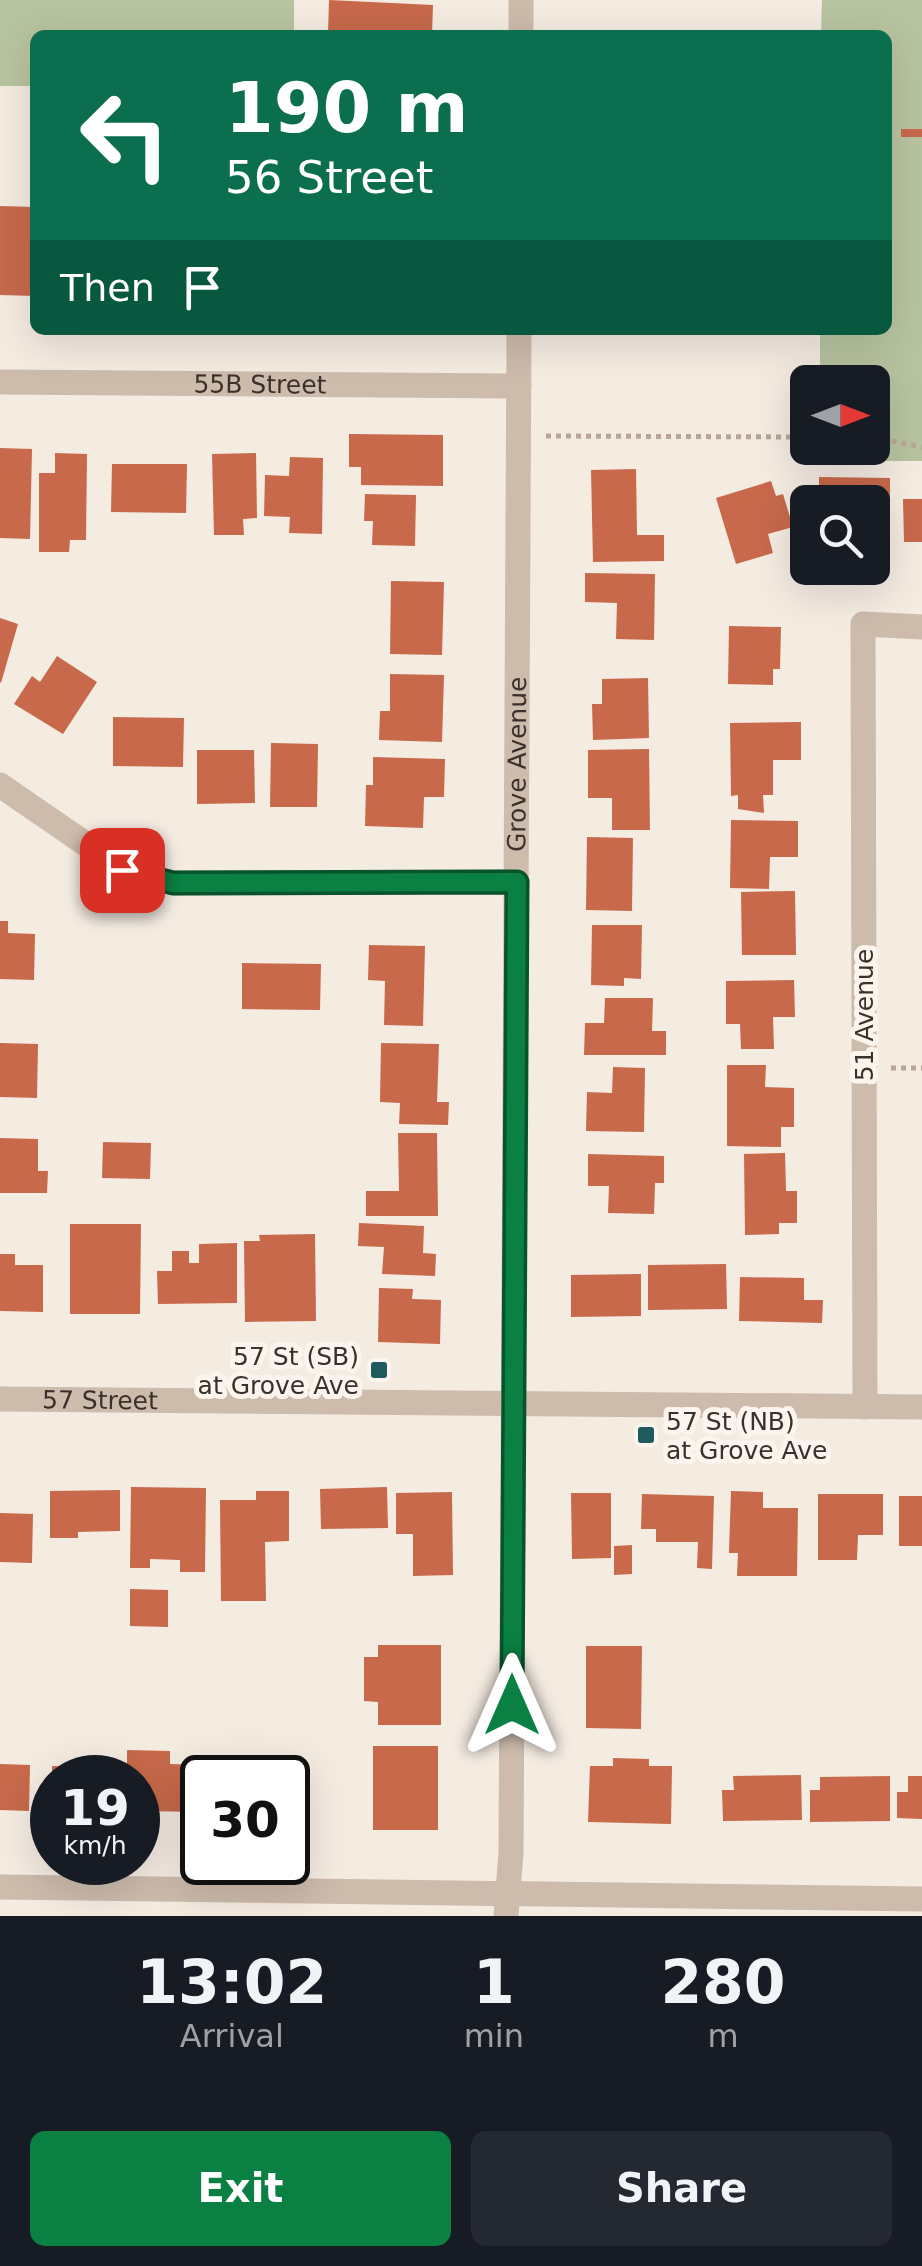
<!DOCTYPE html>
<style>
:root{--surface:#171b24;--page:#242831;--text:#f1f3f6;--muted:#9ea1a6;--accent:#0b8043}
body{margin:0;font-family:"DejaVu Sans",sans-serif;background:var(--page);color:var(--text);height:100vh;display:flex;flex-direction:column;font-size:38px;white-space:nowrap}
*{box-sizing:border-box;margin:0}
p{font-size:32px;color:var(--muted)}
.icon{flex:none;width:55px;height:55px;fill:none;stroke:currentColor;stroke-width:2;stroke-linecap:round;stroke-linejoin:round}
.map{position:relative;height:1916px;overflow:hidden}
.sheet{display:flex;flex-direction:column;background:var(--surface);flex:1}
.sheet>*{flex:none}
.banner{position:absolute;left:30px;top:30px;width:862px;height:305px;border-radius:15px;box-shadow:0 10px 40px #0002;background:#0b6e4f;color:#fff;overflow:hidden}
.needle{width:65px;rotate:90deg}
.fabs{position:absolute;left:790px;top:365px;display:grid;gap:20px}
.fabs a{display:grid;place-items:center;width:100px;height:100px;border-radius:15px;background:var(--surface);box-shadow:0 10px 40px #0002;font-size:50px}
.speed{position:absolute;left:30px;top:1755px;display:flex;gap:20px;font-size:50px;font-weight:700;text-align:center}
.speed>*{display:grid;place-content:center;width:130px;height:130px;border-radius:50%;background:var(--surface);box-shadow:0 10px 40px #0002;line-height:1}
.speed small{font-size:25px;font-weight:400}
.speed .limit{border:5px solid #111;border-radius:15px;background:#fff;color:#111}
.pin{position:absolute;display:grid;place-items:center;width:85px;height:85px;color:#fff;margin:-42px;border-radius:20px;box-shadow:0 5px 15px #0006}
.me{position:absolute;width:110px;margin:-55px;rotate:0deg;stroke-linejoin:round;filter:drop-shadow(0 0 8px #0008)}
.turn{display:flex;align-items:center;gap:35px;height:210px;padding:0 30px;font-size:45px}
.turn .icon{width:130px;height:130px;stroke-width:2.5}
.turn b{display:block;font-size:70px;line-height:85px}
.then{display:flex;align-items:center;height:95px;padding:0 30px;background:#0003;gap:20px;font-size:38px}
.eta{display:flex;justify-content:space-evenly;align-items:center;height:170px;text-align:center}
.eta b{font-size:60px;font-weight:600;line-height:70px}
.action{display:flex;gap:20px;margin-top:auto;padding:20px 30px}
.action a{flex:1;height:115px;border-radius:15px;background:var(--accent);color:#fff;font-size:40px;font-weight:600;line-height:115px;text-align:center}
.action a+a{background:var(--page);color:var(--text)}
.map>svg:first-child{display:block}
</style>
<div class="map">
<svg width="922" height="1916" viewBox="0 0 922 1916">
<rect width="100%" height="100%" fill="#f4ebe1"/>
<g fill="#b8c4a0">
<polygon points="0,0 294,0 294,35 35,35 35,86 0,86"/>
<polygon points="822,0 922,0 922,461 820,461 820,448 872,448 872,382 820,382 820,330 888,330 888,35 821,35"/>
</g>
<g fill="#c8694b">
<polygon points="329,0 433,5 432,35 328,35"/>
<rect x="901" y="129" width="21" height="8"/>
<polygon points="0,206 35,207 35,296 0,295"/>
<polygon points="349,434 443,435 443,486 361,485 361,467 349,467"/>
<polygon points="0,448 32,449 30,539 0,538"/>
<polygon points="55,453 87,454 86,540 70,540 69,552 39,552 39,473 55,473"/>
<polygon points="256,453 257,518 243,519 244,535 214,535 212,454"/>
<polygon points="290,457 323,458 322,534 289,533 290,517 264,516 265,475 289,476"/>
<polygon points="112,464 187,464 186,513 111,512"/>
<polygon points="636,469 637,535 664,535 664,561 593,562 591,470"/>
<polygon points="819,477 890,478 890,517 872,517 872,502 819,502"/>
<polygon points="771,481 776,496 783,494 793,527 768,534 773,553 736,564 716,498"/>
<polygon points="365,494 416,495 415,546 372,545 373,521 364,521"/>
<polygon points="903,499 922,499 922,542 904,542"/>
<polygon points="585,573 655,574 654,640 616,639 617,603 585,602"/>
<polygon points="391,581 444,582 442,655 390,654"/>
<polygon points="0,618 18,624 1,683 0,682"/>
<polygon points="729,626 781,627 780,669 773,669 773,685 728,684"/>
<polygon points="57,656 97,682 63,734 14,704 32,676 40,682"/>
<polygon points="390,674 444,675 442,742 379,740 380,711 390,711"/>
<polygon points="648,678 649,738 593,740 592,704 602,704 602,679"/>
<polygon points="113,717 184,718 183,767 113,766"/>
<polygon points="801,722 801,760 773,760 773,795 763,795 764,813 738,809 738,795 731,796 730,723"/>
<polygon points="271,743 318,744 317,807 270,807"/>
<polygon points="649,749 650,830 612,830 612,798 588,798 588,750"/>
<polygon points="197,750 254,750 255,803 197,804"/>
<polygon points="373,757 445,759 444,797 424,797 423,828 365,826 366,785 373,785"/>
<polygon points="731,820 798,821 798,857 770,857 769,889 730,888"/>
<polygon points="587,837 633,838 632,911 586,910"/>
<polygon points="795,891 796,955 742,955 741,892"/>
<polygon points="0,921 8,921 8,933 35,934 34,980 0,979"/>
<polygon points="592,925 642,925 641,979 624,978 624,986 591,985"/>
<polygon points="369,945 425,946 423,1026 384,1025 385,981 368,980"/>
<polygon points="242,963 321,964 320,1010 242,1009"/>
<polygon points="794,980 795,1017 773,1017 774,1049 741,1049 740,1024 726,1024 726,981"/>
<polygon points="605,998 653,998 652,1031 666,1031 666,1055 584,1055 585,1023 604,1023"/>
<polygon points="0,1043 38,1044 37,1098 0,1097"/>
<polygon points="381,1043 439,1044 437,1102 449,1102 448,1125 399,1124 400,1103 380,1102"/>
<polygon points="727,1065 766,1065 765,1087 794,1088 794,1127 781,1127 781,1147 727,1146"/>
<polygon points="613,1067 645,1068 644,1132 586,1131 587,1092 612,1093"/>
<polygon points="398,1133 437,1133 438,1216 366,1216 366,1191 399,1191"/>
<polygon points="0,1138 38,1139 38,1171 48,1171 47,1193 0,1193"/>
<polygon points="103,1142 151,1143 150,1179 102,1178"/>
<polygon points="785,1153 786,1191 797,1191 797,1223 779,1223 779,1234 745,1235 744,1154"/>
<polygon points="588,1154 664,1156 664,1183 655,1183 654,1214 608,1213 609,1186 588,1186"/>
<polygon points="359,1223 424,1226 423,1253 436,1254 435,1276 382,1274 384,1247 358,1246"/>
<polygon points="70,1224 141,1224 140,1314 70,1314"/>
<polygon points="315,1234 316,1321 245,1322 244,1241 260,1241 259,1235"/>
<polygon points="237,1243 237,1303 158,1304 157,1271 172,1271 172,1251 189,1251 189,1263 199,1263 199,1244"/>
<polygon points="0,1254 15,1254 15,1265 43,1265 43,1312 0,1311"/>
<polygon points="726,1264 727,1309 648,1310 648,1265"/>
<polygon points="641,1274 641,1316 571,1317 571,1275"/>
<polygon points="740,1277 804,1278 804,1300 823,1300 822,1323 739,1321"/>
<polygon points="379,1288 413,1289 412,1299 441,1300 440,1344 378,1342"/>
<polygon points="131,1487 206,1488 205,1572 180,1572 180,1560 150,1559 150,1568 130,1568"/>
<polygon points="387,1487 388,1528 321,1529 320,1489"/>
<polygon points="120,1490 120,1531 78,1532 78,1538 50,1538 50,1491"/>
<polygon points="256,1491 289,1491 289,1541 265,1542 266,1601 221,1601 220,1500 256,1500"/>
<polygon points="731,1491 763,1492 763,1508 798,1508 797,1576 737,1576 738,1553 729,1553"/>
<polygon points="452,1492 453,1575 413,1576 413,1534 396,1534 396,1493"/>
<polygon points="571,1493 611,1493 611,1558 572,1559"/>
<polygon points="642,1494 714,1496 712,1569 697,1568 698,1542 656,1542 656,1529 641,1529"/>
<polygon points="818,1494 883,1494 883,1535 858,1535 857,1560 818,1560"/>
<rect x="899" y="1496" width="23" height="50"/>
<polygon points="0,1513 33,1514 32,1563 0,1562"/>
<polygon points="632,1545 632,1574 614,1575 614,1546"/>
<polygon points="130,1589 168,1590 168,1627 130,1626"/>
<polygon points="378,1645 441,1645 441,1725 378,1725 378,1702 364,1701 364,1657 378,1657"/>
<polygon points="586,1646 642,1646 641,1729 586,1728"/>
<rect x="373" y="1746" width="65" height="84"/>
<polygon points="127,1750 170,1751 170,1764 208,1765 208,1778 202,1778 202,1812 138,1811 138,1778 127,1778"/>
<polygon points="613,1758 649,1759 649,1766 672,1766 671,1824 588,1822 590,1766 613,1766"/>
<polygon points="0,1764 30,1765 29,1811 0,1810"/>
<polygon points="297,1765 298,1810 288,1810 288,1778 216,1778 216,1766"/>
<polygon points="52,1766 120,1767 119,1778 52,1778"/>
<polygon points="801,1775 802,1820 723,1821 722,1790 734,1790 733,1776"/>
<polygon points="890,1776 890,1821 810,1822 810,1790 820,1790 820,1777"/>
<polygon points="908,1776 922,1776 922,1819 897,1818 897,1792 908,1792"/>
<polygon points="46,1794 52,1794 52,1810 46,1809"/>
</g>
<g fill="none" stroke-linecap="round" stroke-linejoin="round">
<g stroke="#b9a596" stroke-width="5" stroke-dasharray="5 5" stroke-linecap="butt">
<polyline points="546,436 808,437"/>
<polyline points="872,437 922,447"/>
<polyline points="891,1068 922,1068"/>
</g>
<g stroke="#cdbbac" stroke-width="25">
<polyline points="521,35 521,0"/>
<path id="s1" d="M 0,382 L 519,386"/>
<polyline points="0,785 122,869 173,883 517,882"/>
<path id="s2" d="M 0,1399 L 922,1407"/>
<polyline points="865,1407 863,624 922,627"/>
<polyline points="0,1887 922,1899"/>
<path id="s3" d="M 506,1916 L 511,1853 L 519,330"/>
</g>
</g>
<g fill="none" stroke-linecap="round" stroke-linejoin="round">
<defs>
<polyline id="route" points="122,870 173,883 517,882 512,1705"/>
</defs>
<use href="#route" stroke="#07532c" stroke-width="25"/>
<use href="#route" stroke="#0b8043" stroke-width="18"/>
</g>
<g fill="#1f5a5e" stroke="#fbf5ee" stroke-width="4">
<rect x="369" y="1360" width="20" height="20" rx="5"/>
<rect x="636" y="1425" width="20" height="20" rx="5"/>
</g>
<g text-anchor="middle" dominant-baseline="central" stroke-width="10" stroke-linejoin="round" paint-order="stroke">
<g font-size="25" fill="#3b302b" stroke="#fbf5ee">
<text stroke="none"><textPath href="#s1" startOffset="260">55B Street</textPath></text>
<text stroke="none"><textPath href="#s3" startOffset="1152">Grove Avenue</textPath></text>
<text transform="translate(864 1015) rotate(-90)">51 Avenue</text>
<text stroke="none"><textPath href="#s2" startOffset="100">57 Street</textPath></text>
</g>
<g font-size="25" fill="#3b302b" stroke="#fbf5ee" text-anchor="end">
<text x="359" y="1356">57 St (SB)<tspan x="359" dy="29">at Grove Ave</tspan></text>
<text x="666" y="1421" text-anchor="start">57 St (NB)<tspan x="666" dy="29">at Grove Ave</tspan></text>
</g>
</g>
</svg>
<div class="fabs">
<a><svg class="needle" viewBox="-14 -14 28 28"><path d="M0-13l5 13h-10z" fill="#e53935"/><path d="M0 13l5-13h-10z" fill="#9ea1a6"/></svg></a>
<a><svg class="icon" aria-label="search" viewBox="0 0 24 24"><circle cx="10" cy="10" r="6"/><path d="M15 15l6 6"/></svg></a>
</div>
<div class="speed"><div>19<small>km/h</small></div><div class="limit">30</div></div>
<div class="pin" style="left:122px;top:870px;background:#d93025"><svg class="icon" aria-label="arrive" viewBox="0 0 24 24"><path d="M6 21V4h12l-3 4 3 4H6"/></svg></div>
<svg class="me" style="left:512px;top:1705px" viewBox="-20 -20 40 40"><path d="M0-17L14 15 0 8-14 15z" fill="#0b8043" stroke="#fff" stroke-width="4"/></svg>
<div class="banner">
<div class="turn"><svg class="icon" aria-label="left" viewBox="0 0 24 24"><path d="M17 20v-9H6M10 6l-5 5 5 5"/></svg><div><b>190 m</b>56 Street</div></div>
<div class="then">Then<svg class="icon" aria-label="arrive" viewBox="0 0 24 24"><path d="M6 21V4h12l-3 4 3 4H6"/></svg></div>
</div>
</div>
<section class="sheet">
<div class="eta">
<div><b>13:02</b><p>Arrival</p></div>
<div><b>1</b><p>min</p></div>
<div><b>280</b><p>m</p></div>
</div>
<div class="action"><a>Exit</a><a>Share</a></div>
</section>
